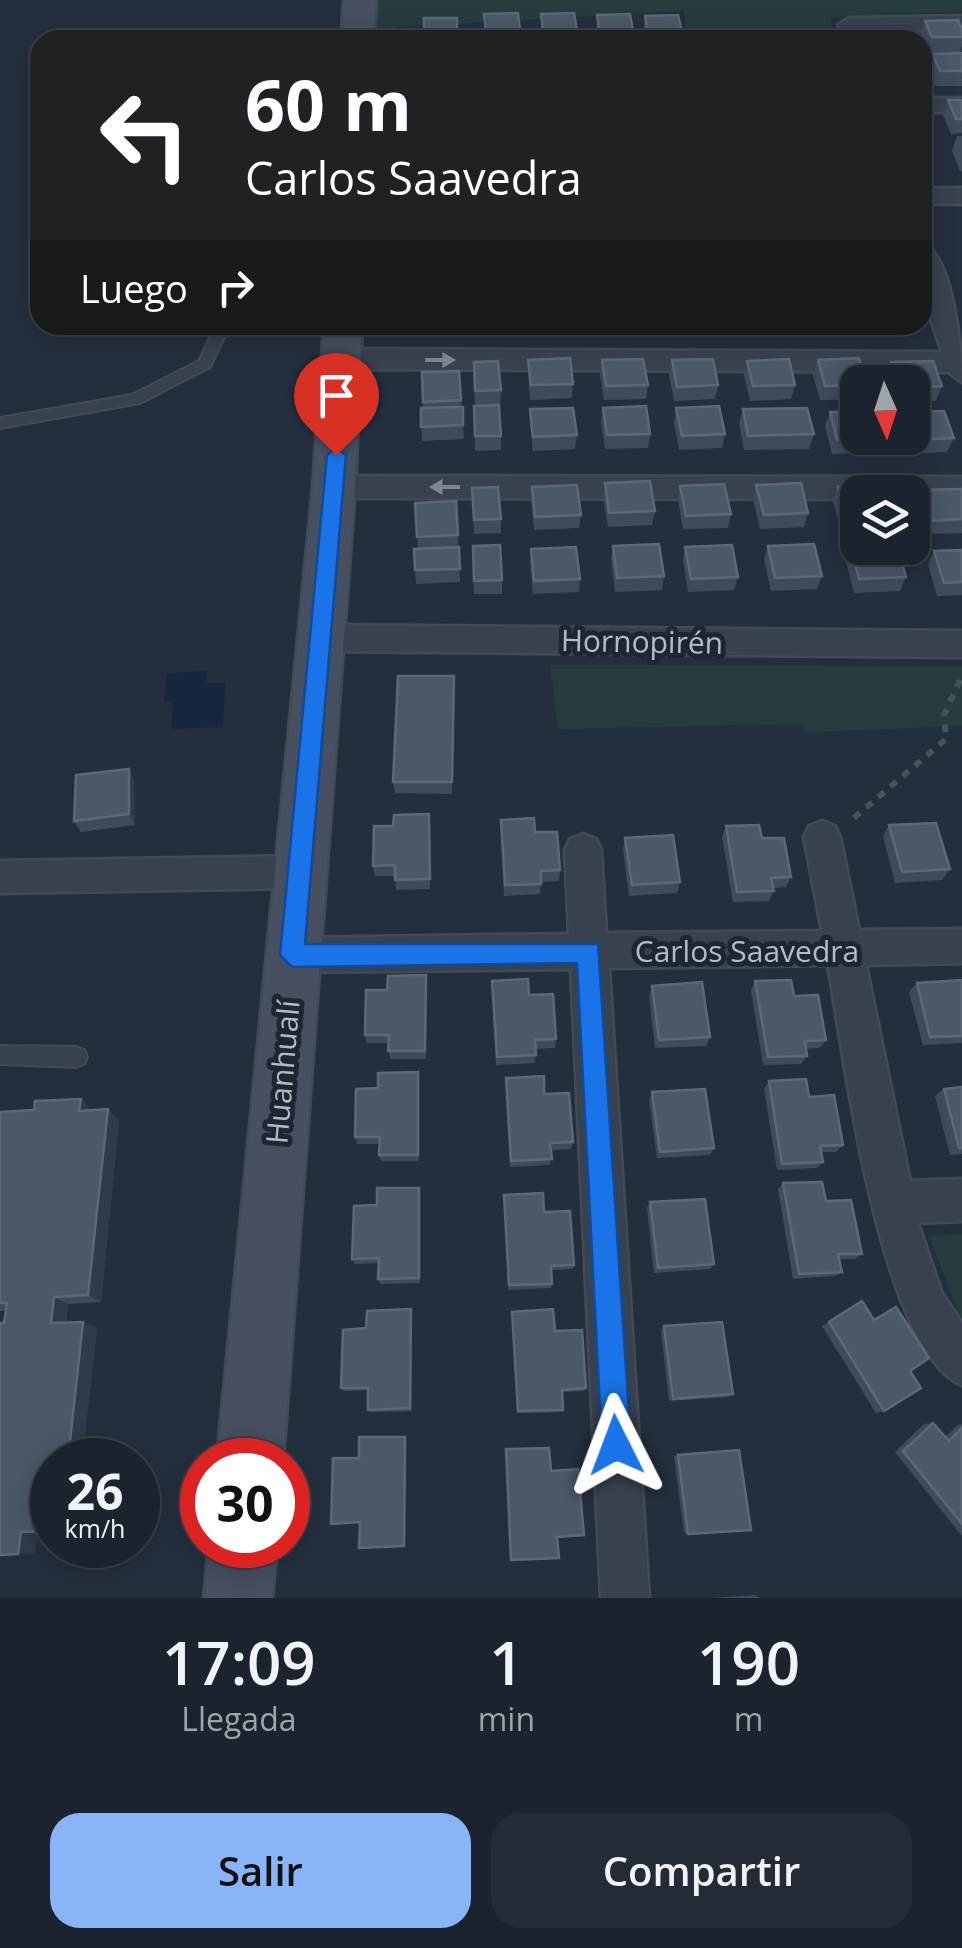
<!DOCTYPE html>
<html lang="es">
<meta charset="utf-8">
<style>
:root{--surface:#1b232e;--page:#242b36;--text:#f1f3f6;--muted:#a0a4aa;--line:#39404a;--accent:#8ab4f8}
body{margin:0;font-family:"Open Sans",sans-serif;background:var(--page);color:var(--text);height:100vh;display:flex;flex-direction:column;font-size:38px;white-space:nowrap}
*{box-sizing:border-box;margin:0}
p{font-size:32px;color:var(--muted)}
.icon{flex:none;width:55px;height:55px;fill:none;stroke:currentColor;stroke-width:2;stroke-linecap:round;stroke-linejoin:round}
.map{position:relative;height:1598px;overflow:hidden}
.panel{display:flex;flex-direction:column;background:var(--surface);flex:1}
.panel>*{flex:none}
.top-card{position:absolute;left:30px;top:30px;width:902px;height:305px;border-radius:30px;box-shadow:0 5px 25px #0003,0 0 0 2px var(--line);background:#202124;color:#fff;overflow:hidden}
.needle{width:65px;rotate:177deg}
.buttons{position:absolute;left:840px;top:365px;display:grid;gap:20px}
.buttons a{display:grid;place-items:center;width:90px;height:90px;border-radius:20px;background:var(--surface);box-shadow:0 5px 25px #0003,0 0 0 2px var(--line);font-size:50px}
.speed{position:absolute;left:30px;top:1438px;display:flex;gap:20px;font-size:50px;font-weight:700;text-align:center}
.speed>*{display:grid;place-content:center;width:130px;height:130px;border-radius:50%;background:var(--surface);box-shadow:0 5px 25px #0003,0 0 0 2px var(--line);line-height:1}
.speed small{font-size:25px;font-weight:400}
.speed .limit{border:15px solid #d22;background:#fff;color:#111}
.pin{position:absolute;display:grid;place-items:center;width:85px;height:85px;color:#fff;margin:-102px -42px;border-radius:50% 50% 50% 0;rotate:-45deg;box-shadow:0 0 10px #0007}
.pin .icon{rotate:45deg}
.me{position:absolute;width:110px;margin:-55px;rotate:357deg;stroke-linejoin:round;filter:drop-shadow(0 0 8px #0008)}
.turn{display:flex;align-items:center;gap:35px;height:210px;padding:0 50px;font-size:45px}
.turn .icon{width:130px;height:130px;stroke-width:2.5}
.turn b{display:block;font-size:70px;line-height:85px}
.then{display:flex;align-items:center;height:95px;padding:0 50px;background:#0003;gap:20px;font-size:38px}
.eta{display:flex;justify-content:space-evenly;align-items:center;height:170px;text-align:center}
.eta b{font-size:60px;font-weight:600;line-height:70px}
.button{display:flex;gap:20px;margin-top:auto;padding:20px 50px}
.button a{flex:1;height:115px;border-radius:30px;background:var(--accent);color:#111;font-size:40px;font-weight:600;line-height:115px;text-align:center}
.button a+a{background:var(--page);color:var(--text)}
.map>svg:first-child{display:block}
</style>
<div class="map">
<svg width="962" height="1598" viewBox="0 0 962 1598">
<rect width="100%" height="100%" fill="#242f3e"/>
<g fill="#263c3f">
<polygon points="377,0 962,0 962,11 831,17 833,40 689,40 683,11 397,27 396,32 376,33"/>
<polygon points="550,665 962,666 962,726 805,732 803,724 558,729"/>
<polygon points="962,1234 962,1323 929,1235"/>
</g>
<polygon fill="#17263c" points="207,671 207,683 225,683 223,727 171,729 173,703 164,703 167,673"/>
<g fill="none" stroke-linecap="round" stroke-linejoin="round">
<defs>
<g id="lane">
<polygon points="216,325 230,325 210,367 140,403 0,428 0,418 132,395 199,361"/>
<polygon points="0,1046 77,1047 84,1050 87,1057 84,1064 77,1067 0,1064"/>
</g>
<g id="street">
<polygon points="962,16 962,30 863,31 866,40 844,40 838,25 849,18"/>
<rect x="922" y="98" width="40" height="14"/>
<rect x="922" y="188" width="40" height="16"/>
<path d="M 922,244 C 953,252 962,354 962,382 L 948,372 L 342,369 L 328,359 L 342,349 L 942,352 L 922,294 Z"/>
<polygon points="334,476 962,477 962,499 912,499 912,492 858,492 858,499 334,498 323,495 319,487 323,479"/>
<polygon points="321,625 962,631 962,657 321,651 310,647 305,638 310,629"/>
<path d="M 822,821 L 835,826 L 840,837 L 859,930 L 962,929 L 962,963 L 866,965 L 910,1181 L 962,1179 L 962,1221 L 918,1223 L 941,1291 L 962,1323 L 962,1385 C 879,1351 844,1052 828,965 L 609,968 L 649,1598 L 601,1598 L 571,969 L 292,972 L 279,967 L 273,955 L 279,943 L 292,938 L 569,934 L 565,850 L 570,839 L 583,834 L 596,839 L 601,850 L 606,933 L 822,931 L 804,837 L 809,826 Z"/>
<polygon points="298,856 311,861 316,872 311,883 298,888 0,893 0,861"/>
</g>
<g id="secondary">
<polygon points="344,0 376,0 373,40 341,40"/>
<polygon points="324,325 362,325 355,487 283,1460 217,1460 313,487"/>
<polygon points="209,1545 277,1545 272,1598 204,1598"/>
</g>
</defs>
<use href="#lane" stroke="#414a57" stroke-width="4"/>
<use href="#street" stroke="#414a57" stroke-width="5"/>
<use href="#secondary" stroke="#414a57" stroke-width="5"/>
<polyline stroke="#3f5557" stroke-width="6" stroke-dasharray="8 8" stroke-linecap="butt" points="854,818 946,739 944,715 962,676"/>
<use href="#lane" fill="#38414e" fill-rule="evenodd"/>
<use href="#street" fill="#38414e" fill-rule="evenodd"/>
<use href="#secondary" fill="#465061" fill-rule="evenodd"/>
</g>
<g fill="#3f4b5c">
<polygon points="484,14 520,30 520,40 485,40"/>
<polygon points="541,14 577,30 576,40 542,40"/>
<polygon points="597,15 633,31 632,40 598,40 596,30"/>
<polygon points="645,16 682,31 681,40 645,40 643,31"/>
<polygon points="424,18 457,18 458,40 425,40"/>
<polygon points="925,21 962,29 962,46 960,52 927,53 920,36"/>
<polygon points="962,53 962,86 935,86 927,69 932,54"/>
<polygon points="948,100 962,100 962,133 951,134 943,115"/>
<polygon points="957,136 962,136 962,171 960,171 952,151"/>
<polygon points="472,325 496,325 496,332 472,333"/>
<polygon points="527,325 568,325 568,331 527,332"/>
<polygon points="591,325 633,325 632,330 592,332"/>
<polygon points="664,325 707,325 706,331 666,332"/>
<polygon points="737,325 781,325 779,332 739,334"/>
<polygon points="802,325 846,325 844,331 804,333"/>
<polygon points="870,325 917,325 914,334 873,335"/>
<polygon points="528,360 573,384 572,398 530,400 528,374"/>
<polygon points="602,360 648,385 646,399 604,400 600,375"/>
<polygon points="672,360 718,385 715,399 674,401 669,375"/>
<polygon points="818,360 858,382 858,399 820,400 813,375"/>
<polygon points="747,361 795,385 791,399 750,401 744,375"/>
<polygon points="474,362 501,390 500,404 475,405"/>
<polygon points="891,362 942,386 936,401 912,402 912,382 888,382 886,377"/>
<polygon points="459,371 464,439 422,441 421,408 423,408 422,372"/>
<polygon points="474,406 501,436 501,450 475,451"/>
<polygon points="603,408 650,434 648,448 605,449 601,422"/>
<polygon points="676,408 725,434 722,448 679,450 674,422"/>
<polygon points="530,409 577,435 575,449 533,451 530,424"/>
<polygon points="743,409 814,434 809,449 744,450 739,423"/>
<polygon points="830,412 881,438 875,452 832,454 825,426"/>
<polygon points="899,438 954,438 947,452 904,454"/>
<polygon points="605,483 655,511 652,525 608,527 603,497"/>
<polygon points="756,485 808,513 804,527 760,529 753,499"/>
<polygon points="680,486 731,514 728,528 683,529 678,500"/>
<polygon points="532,487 581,515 579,528 534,530 531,501"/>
<polygon points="838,487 858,492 858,530 841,530 833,501"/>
<polygon points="472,488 501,519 501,533 474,534"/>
<polygon points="962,489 962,533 924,534 914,504 920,490"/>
<polygon points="456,501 460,582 416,584 414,549 418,549 417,537"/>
<polygon points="473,546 502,580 502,594 474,594"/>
<polygon points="613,546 664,576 662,590 615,592 611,559"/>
<polygon points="768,546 822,576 817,589 771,591 764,559"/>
<polygon points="685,547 738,577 734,590 688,592 683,560"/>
<polygon points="851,547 906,577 900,591 854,593 846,561"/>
<polygon points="531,549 580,579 579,592 533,594 530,562"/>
<polygon points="962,550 962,595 937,596 928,564 934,551"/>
<polygon points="454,689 452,794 395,793 393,782"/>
<polygon points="134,780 135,825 81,832 74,821"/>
<polygon points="501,820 535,832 560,870 559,881 541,882 540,894 504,896"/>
<polygon points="430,825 430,889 396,890 395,876 375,876 373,866"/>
<polygon points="889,825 950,869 942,880 895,883 883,836"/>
<polygon points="726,826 762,838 791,877 786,887 773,888 774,891 769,901 733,902 722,837"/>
<polygon points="625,838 680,882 677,893 629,896 623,849"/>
<polygon points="426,975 426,1059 390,1059 388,1043 367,1043 365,1035 387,990"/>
<polygon points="962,980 962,1043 923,1045 909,992 917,983"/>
<polygon points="492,981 529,995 556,1039 555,1048 536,1049 535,1063 496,1065"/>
<polygon points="755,981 794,996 826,1040 820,1048 806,1049 807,1056 801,1064 763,1065 751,990"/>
<polygon points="652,986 710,1037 706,1046 655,1048 649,995"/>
<polygon points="506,1078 544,1094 573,1142 571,1149 551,1150 550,1165 510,1167"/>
<polygon points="419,1080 419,1161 381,1161 379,1155 379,1144 357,1144 355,1137 378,1088"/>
<polygon points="769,1081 809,1097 843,1145 836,1152 821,1152 823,1162 817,1168 777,1170 764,1089"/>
<polygon points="962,1087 962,1154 950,1155 935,1096 944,1089"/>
<polygon points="652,1092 714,1148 710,1155 657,1158 649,1100"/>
<polygon points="81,1099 91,1110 108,1109 119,1121 101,1302 68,1304 66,1322 83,1322 97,1328 82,1460 52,1460 34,1553 4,1323 6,1311 0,1311 0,1112 34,1110"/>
<polygon points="783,1183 826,1201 862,1254 855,1259 839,1259 842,1272 835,1276 793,1279 778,1189"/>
<polygon points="420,1194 420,1283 380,1284 378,1279 379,1263 355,1264 352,1259 377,1205"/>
<polygon points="504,1201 544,1212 574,1265 573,1269 551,1270 552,1284 551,1288 508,1290"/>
<polygon points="650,1202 714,1264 710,1269 654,1273 647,1208"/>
<polygon points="862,1301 874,1320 896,1307 910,1371 884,1411 876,1413 822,1326"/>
<polygon points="512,1312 555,1331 586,1388 584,1391 562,1392 563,1410 562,1412 517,1413"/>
<polygon points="412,1313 412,1411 370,1412 368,1410 368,1390 344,1391 341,1388 366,1328"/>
<polygon points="664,1326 733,1394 728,1397 669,1401 661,1330"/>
<polygon points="933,1423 945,1437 958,1425 962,1424 962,1536 895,1452 924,1424"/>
<polygon points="678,1455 688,1534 684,1533 674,1456"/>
<polygon points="754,1595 760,1598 713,1598"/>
</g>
<g fill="#2f3b4b">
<polygon points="129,769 134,780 135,825 129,814"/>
<polygon points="418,1072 419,1080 419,1161 418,1155"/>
<polygon points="81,1099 93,1112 79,1111"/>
<polygon points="108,1109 119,1121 101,1302 88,1295"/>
<polygon points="419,1188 420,1194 420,1283 419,1278"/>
<polygon points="54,1297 68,1304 65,1330 51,1323"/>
<polygon points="411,1309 412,1313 412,1411 410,1408"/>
<polygon points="83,1322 97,1328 82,1460 68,1460"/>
<polygon points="405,1437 407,1438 405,1545 404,1546"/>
<polygon points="38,1531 34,1553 18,1554 21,1532"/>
</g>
<g fill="#4b5868" stroke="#5c6777" stroke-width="2.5">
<polygon points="518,13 520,30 486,31 484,14"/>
<polygon points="574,13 577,30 543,31 541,14"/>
<polygon points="630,14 633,31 600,32 597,15"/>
<polygon points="678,15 682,31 648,32 645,16"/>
<rect x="424" y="18" width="33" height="11"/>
<polygon points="958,20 962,29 962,37 932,37 925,21"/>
<polygon points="962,53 962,71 940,71 932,54"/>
<polygon points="948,100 962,100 962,119 956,119"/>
<polygon points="570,358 573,384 531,385 528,360"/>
<polygon points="859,358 866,382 858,382 858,385 825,386 818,360"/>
<polygon points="643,359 648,385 606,386 602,360"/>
<polygon points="713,359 718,385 677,387 672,360"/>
<polygon points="789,359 795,385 753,386 747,361"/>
<polygon points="498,361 501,390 475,391 474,362"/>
<polygon points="933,361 942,386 912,388 912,382 898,382 891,362"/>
<polygon points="459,371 461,400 423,402 422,372"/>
<polygon points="499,405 501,436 475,436 474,406"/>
<polygon points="646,406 650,434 607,435 603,408"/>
<polygon points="719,406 725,434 682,436 676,408"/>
<polygon points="463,407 463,425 421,427 421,408"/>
<polygon points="573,408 577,435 533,437 530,409"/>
<polygon points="807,408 814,434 748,436 743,409"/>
<polygon points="858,411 858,438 880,438 837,440 830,412"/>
<polygon points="944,411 954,438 910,440 909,438 912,438 912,412"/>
<polygon points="650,481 655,511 609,513 605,483"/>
<polygon points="801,483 808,513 764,515 756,485"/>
<polygon points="724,484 731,514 686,516 680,486"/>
<polygon points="577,485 581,515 535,517 532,487"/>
<polygon points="882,485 885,492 858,492 858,516 846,516 838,487"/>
<polygon points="498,487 501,519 474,520 472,488"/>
<polygon points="962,489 962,519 930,521 920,490"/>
<polygon points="456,501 458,535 417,537 415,503"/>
<polygon points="659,544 664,576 617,578 613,546"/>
<polygon points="814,544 822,576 775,578 768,546"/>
<polygon points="500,545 502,580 474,581 473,546"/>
<polygon points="732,545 738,577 691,579 685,547"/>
<polygon points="459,547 460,569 415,570 414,549"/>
<polygon points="576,547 580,579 534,581 531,549"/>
<polygon points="851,547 898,548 906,577 859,579"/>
<polygon points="962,550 962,582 944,583 934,551"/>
<polygon points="398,676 454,676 452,782 393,782"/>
<polygon points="129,769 129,814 74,821 76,775"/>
<polygon points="429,814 430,879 395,880 395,865 373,866 374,826 393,826 394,815"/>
<polygon points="534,818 535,832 557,832 560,870 541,871 541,884 505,885 501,820"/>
<polygon points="936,823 950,869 902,872 889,825"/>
<polygon points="759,825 762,838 784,838 791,877 771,878 774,891 737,892 726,826"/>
<polygon points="673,835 680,882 632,885 625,838"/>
<polygon points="426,975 425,1051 388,1051 389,1035 365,1035 366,990 387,990 388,976"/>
<polygon points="528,979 529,995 553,994 556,1039 535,1040 536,1055 497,1057 492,981"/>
<polygon points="791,980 794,996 818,995 826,1040 805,1041 807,1056 768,1057 755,981"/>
<polygon points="962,980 962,1036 930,1037 917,983"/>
<polygon points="702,982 710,1037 659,1040 652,986"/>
<polygon points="418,1072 418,1155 379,1155 380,1137 355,1137 356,1089 378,1088 378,1073"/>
<polygon points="544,1076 544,1094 569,1093 573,1142 550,1143 552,1159 511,1161 506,1078"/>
<polygon points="806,1079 809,1097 834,1095 843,1145 820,1146 823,1162 782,1164 769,1081"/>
<polygon points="962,1087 962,1148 959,1148 944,1089"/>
<polygon points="705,1089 714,1148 660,1152 652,1092"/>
<polygon points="81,1099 79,1111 108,1109 88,1295 54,1297 51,1323 83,1322 68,1460 52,1460 52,1531 21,1532 18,1554 0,1555 0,1323 4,1323 7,1303 0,1303 0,1112 34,1110 35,1101"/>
<polygon points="822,1182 826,1201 851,1200 862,1254 838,1254 842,1272 799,1274 783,1183"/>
<polygon points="377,1188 419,1188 419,1278 378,1279 379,1258 352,1259 354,1206 377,1205"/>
<polygon points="543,1193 544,1212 570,1211 574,1265 551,1266 552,1284 509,1285 504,1195"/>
<polygon points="705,1199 714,1264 658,1268 650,1202"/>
<polygon points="862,1301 874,1320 896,1307 929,1358 910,1371 921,1388 884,1411 829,1322"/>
<polygon points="411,1309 410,1408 368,1410 368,1388 341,1388 343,1330 366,1328 367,1311"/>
<polygon points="553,1309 555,1331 582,1330 586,1388 562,1390 563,1410 518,1411 512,1312"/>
<polygon points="722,1322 733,1394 673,1399 664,1326"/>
<polygon points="933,1423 949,1441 962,1428 962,1524 903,1451"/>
<polygon points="359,1437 405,1437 404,1546 359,1548 360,1522 331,1524 333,1458 359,1458"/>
<polygon points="549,1448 551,1471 578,1469 584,1535 557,1537 559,1558 511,1560 506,1449"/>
<polygon points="739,1450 751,1530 688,1534 678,1455"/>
</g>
<defs><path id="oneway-solid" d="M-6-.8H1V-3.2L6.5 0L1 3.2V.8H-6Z" transform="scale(2.5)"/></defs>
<g fill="#7c8592">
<use href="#oneway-solid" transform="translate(440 360)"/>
<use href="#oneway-solid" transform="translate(445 487) rotate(-180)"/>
</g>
<polygon fill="#1a73e8" stroke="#114b97" stroke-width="2.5" points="336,448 346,455 305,944 598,944 631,1445 627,1456 616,1460 606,1456 602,1445 577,963 292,967 280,955 327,455"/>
<g text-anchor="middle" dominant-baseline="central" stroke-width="10" stroke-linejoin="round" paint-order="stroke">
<g font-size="30" fill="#b4bcc9" stroke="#1d2633">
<text transform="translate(642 641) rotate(1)">Hornopirén</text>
<text x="747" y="950">Carlos Saavedra</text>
<text transform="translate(282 1072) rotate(-85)">Huanhualí</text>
</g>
</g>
</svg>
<div class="buttons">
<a><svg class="needle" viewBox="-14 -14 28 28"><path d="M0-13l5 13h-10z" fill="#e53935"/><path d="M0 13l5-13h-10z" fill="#a0a4aa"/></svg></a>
<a><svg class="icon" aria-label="layers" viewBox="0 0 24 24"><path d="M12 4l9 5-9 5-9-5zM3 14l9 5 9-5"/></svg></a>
</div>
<div class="speed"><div>26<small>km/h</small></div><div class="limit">30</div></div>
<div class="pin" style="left:336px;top:455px;background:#d93025"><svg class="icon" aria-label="arrive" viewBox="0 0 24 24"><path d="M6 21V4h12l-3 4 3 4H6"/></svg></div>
<svg class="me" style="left:616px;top:1445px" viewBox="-20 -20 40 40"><path d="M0-17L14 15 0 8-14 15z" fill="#1a73e8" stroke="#fff" stroke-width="4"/></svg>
<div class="top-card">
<div class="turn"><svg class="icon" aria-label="left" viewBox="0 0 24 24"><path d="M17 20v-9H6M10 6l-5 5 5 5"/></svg><div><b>60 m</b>Carlos Saavedra</div></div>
<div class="then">Luego<svg class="icon" aria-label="right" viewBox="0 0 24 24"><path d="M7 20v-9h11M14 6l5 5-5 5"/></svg></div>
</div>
</div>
<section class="panel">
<div class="eta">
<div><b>17:09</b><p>Llegada</p></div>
<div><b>1</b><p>min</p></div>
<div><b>190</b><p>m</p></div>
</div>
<div class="button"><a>Salir</a><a>Compartir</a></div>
</section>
